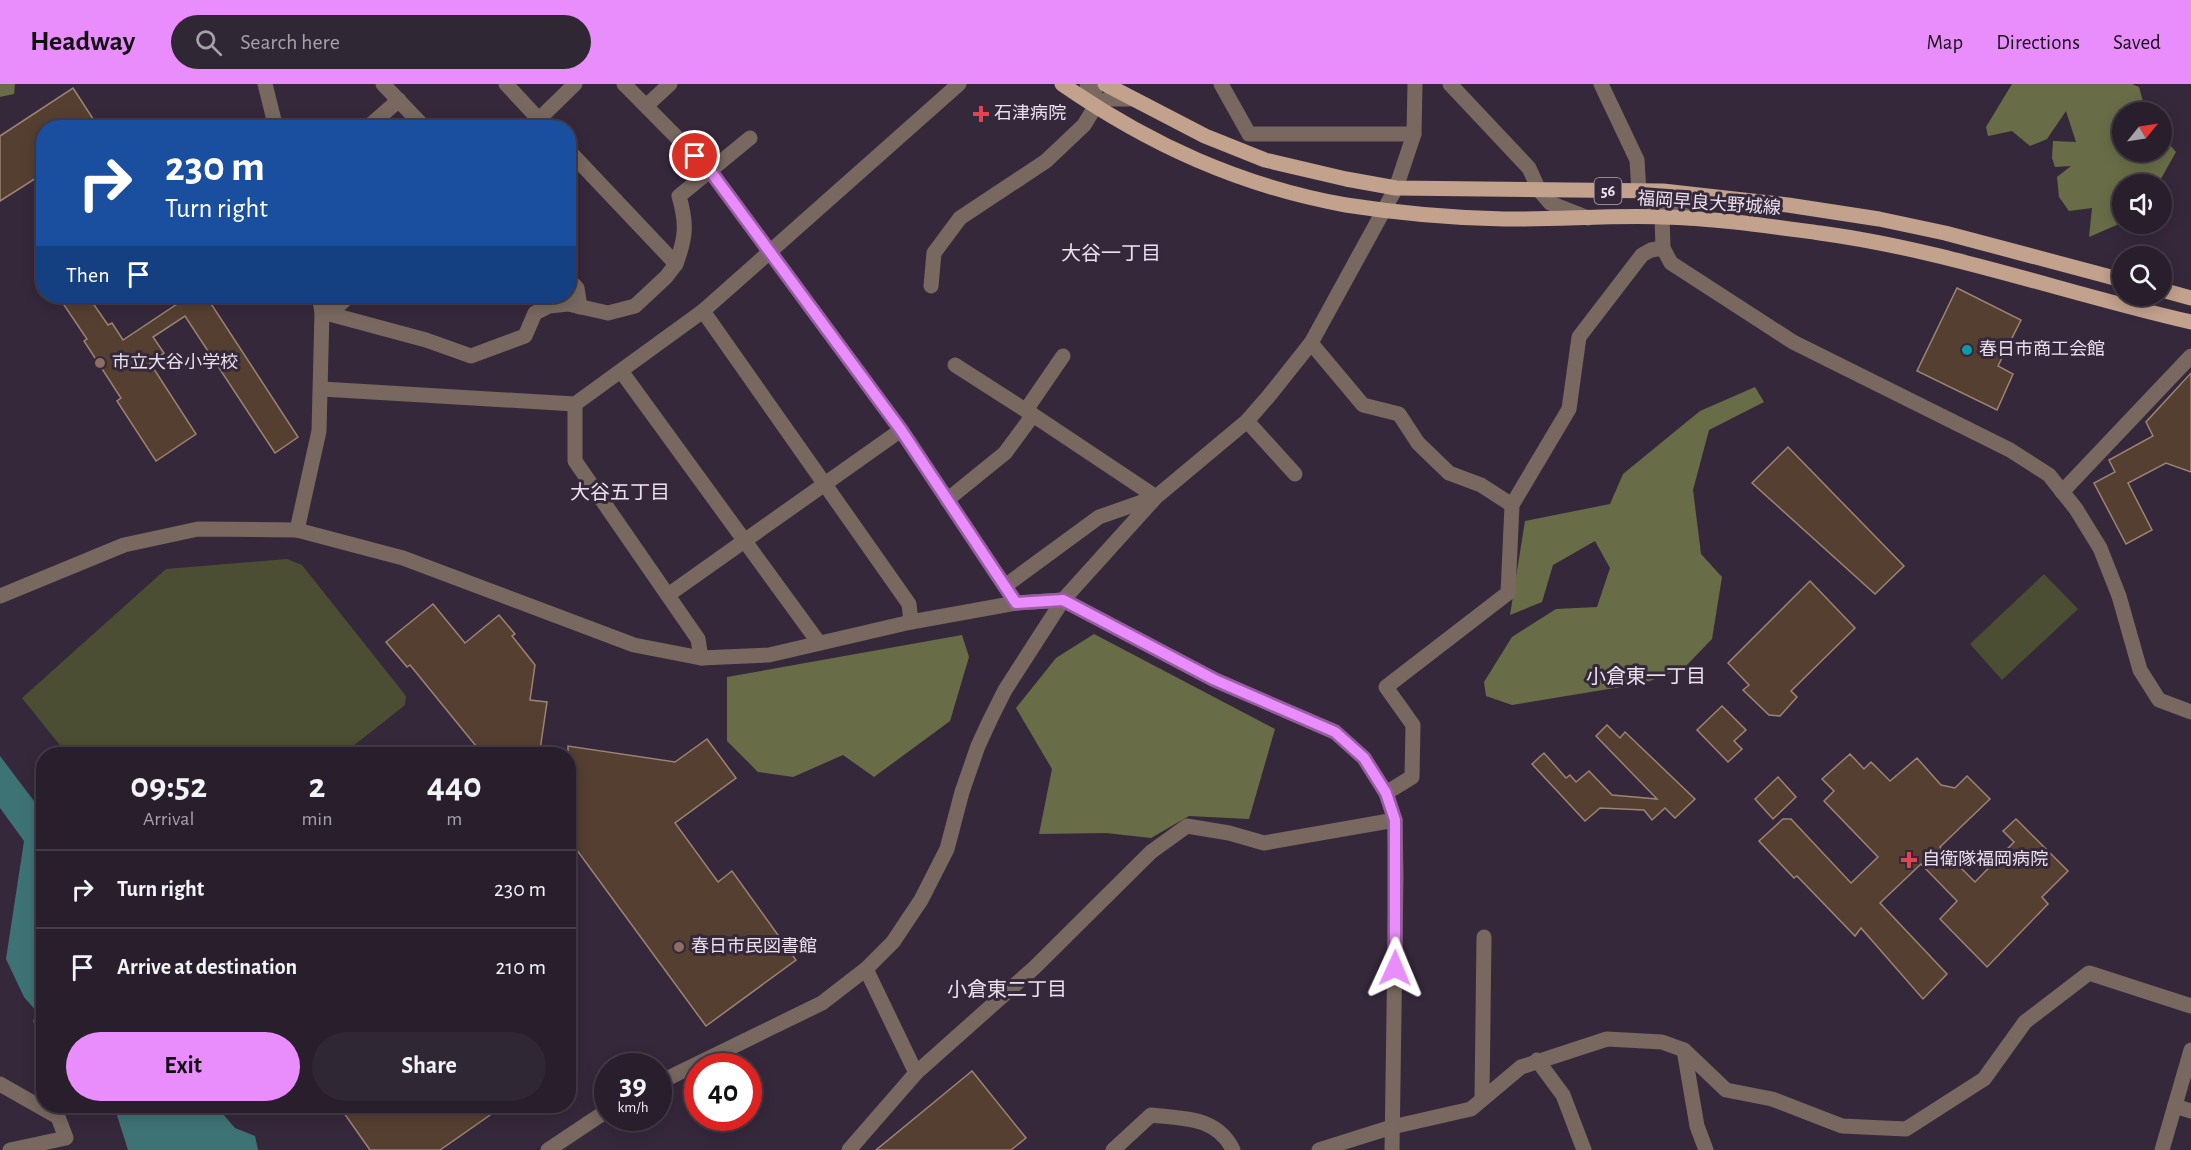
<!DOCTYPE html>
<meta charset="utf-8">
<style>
:root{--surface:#281e2c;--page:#302734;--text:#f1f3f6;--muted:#a5a2a9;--line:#443c48;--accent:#ea8dfc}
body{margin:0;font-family:"Alegreya Sans","Noto Sans JP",sans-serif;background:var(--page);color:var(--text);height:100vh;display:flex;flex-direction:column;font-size:22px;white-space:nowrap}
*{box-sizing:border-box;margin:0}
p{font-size:20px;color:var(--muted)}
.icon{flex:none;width:33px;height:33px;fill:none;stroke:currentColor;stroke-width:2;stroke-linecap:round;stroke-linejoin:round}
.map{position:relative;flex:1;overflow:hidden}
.drawer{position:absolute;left:36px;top:663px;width:540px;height:366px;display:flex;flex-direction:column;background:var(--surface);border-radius:24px;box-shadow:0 3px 15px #0003,0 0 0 2px var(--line)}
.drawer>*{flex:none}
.banner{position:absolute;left:36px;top:36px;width:540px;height:183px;border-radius:24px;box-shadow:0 3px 15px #0003,0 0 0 2px var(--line);background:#1a4fa0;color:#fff;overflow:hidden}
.needle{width:39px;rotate:60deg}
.buttons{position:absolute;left:2112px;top:18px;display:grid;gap:12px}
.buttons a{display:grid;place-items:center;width:60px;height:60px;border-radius:50%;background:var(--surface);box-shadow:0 3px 15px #0003,0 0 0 2px var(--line);font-size:30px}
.speed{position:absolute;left:594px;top:969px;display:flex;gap:12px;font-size:30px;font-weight:700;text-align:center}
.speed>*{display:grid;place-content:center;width:78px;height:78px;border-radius:50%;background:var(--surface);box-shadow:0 3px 15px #0003,0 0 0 2px var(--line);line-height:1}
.speed small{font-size:15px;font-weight:400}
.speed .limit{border:9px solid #d22;background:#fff;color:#111}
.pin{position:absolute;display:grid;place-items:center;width:51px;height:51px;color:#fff;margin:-26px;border:3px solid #fff;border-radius:50%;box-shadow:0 2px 6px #0007}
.me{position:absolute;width:66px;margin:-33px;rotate:1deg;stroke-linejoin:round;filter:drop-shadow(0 0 4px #0008)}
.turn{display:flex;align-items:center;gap:21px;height:126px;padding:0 30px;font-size:27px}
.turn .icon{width:78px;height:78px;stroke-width:2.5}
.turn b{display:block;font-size:42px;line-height:51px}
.then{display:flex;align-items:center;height:57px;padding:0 30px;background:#0003;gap:12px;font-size:22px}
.eta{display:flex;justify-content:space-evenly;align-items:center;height:102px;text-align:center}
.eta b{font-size:36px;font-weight:700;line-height:42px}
.action{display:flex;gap:12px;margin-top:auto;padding:12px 30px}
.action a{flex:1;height:69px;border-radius:36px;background:var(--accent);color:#111;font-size:24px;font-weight:700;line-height:69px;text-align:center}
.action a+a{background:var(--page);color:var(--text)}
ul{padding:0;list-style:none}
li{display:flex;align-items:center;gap:18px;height:78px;padding:0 30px;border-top:2px solid var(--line)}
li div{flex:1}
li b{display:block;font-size:22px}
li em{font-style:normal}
header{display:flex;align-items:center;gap:36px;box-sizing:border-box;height:84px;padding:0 30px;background:var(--accent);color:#111}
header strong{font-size:28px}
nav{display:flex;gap:33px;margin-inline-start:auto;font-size:21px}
.search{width:420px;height:54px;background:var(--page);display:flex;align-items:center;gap:15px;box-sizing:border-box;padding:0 21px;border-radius:33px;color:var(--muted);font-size:22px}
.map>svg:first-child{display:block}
</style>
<header>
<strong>Headway</strong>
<div class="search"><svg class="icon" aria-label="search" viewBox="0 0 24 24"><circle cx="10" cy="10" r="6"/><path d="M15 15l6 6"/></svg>Search here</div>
<nav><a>Map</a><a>Directions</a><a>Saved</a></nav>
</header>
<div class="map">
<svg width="2191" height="1066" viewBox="0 0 2191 1066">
<rect width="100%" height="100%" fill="#36283b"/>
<g fill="#4b4e32">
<polygon points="287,475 302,481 406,612 405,621 343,670 67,670 22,614 166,485"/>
<polygon points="2044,490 2078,525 2002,596 1970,560"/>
</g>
<g fill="#696d47">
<polygon points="0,0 15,0 14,10 0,13"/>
<polygon points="2012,0 2132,0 2139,3 2146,28 2122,28 2122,68 2162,68 2162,52 2176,68 2158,100 2122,100 2122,129 2119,140 2089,153 2092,124 2069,127 2059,113 2057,93 2071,82 2055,83 2052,74 2053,57 2076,58 2066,27 2047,55 2030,62 2012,47 1988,52 1986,43"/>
<polygon points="1755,303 1764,318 1709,346 1693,406 1701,470 1722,493 1712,555 1685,583 1645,599 1512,621 1486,612 1484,598 1512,553 1556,525 1597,523 1610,484 1595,457 1553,481 1542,518 1510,531 1525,437 1610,420 1623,390 1700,327"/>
<polygon points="1094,550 1275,645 1249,735 1189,732 1151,754 1106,749 1039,750 1052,685 1016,624 1056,574"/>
<polygon points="962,551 969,573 950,637 874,693 843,671 793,693 758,688 727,657 727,593"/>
</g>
<g fill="#3e7376">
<polygon points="0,672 34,717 43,740 43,949 33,938 36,927 24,913 6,875 24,757 0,724"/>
<polygon points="114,1022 216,1022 235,1044 255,1052 258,1066 128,1066"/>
</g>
<g fill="#553f31" stroke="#9c8474" stroke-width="1.5">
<polygon points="73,4 99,44 44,44 44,89 0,117 0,52"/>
<polygon points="1957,204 2021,236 1998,282 2013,290 1997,326 1917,287"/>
<polygon points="58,212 88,212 108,241 112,239 123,256 177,220 171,212 206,212 298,353 275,369 185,232 153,253 164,269 150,279 196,350 156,377 117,317 121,314 84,257 87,255"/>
<polygon points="2191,289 2191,388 2166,379 2128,399 2152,446 2126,460 2094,399 2115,388 2109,376 2153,352 2146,338"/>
<polygon points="1788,363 1904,482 1875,510 1752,399"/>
<polygon points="1810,497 1855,544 1791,607 1797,613 1780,632 1769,631 1743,606 1749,601 1728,579"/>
<polygon points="433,520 465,559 499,531 515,550 512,552 535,581 530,616 547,618 540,666 476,662 410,581 407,583 386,558"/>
<polygon points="1722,622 1746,646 1734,657 1742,665 1728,678 1697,646"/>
<polygon points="1607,641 1620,654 1625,648 1695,715 1675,734 1665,724 1652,736 1644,726 1600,724 1585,737 1532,680 1544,669 1566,694 1570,691 1576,698 1589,687 1612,711 1657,715 1596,652"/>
<polygon points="707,655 736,694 675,739 718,798 732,787 796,876 706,942 568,754 568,662 675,678"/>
<polygon points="1850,670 1864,685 1871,678 1890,697 1917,674 1941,701 1955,704 1967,692 1990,715 1940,763 1975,798 2014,758 2003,747 2016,735 2068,787 2042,813 2048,820 1987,883 1940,835 1957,817 1921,780 1880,819 1947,890 1923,915 1861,844 1855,852 1797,792 1794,794 1759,757 1783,735 1791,735 1851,799 1878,773 1824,717 1834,707 1822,695"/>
<polygon points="1778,693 1796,713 1773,735 1755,715"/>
<polygon points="972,987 1026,1054 1011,1066 876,1066"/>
<polygon points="339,1022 503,1022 440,1066 370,1066"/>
</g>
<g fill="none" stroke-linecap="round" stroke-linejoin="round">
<g stroke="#78685f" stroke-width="15">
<polyline points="265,0 276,44"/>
<polyline points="383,0 425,44"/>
<polyline points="506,0 547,44"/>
<polyline points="624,0 711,88 901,346 1016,519"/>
<polyline points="1087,0 1095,9 1095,23"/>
<polyline points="1221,0 1249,50 1414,50"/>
<polyline points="1450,0 1529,84 1539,106 1550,119 1588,134"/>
<polyline points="1601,0 1637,76 1639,108 1649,117 1691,134"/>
<polyline points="646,22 670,0"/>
<polyline points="367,44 399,16"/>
<polyline points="530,44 575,0"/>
<polyline points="1396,104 1414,50 1415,0"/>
<path d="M 676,180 C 686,153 687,140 679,112 L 750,54"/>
<polyline points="568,195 577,204 580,223"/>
<polyline points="931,202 934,169 960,134 1046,77 1084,41 1095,23 1108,15 1130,15"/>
<polyline points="349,212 337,223 322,228 426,256 471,272 525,252 535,229 549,222 568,220 608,229 635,222 666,193 676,180 568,66"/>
<polyline points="703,227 909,520 911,538"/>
<polyline points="1311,259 1363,321 1399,330 1418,359 1449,389 1481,401 1512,421"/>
<polyline points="955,281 1033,331"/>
<polyline points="621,287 819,559"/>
<polyline points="322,305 575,320 703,227 959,0"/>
<polyline points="575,320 575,377 698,555 701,574"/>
<polyline points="1026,326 1063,272"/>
<polyline points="1247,337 1295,390"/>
<polyline points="2062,408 2191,272"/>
<polyline points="947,416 1005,369 1033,331 1156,413 1099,433 1005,502"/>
<polyline points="297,446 319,347 322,228 319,212"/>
<polyline points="668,511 901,346"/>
<polyline points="1386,709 1412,693 1413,641 1386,603 1508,509 1512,421 1569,325 1579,253 1642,171 1651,166 1663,164"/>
<polyline points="866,885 916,989"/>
<polyline points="1684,966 1697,1042 1706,1066"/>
<polyline points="1537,976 1563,1011 1584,1066"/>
<polyline points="0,1000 58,1033 66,1054 10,1066"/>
<polyline points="1482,1014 1484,853"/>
<polyline points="2175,1022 2191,1027"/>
<polyline points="849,1066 916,989 1034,884 1151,768 1187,742 1229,749 1264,759 1395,736"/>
<path d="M 1113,1066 L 1151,1031 C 1183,1035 1217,1032 1233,1066"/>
<polyline points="1319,1066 1392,1043 1471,1025 1521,983 1607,955 1662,958 1684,966 1726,1006 1772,1015 1842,1042 1906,1045 1984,995 2025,938 2089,889 2191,922"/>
<polyline points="2162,1066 2191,966"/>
</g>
<g stroke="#78685f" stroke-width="15">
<polyline points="1662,133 1663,164 1671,179 1793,258 2010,366 2049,391 2076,425 2100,464 2119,512 2140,586 2159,616 2191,628"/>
<polyline points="0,512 124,461 198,445 297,446 403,474 634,561 701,574 769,571 911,538 1016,519 1063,516 1215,596 1335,648 1364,674 1386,709 1395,736 1396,793 1392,1066"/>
<polyline points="658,999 822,919 866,885 893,858 921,816 947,765 962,708 978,662 990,636 1005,606 1063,516 1156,413 1247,337 1268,313 1311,259 1396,104"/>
<polyline points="548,1066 608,1026"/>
</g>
<g stroke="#c2a18d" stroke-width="15">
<path d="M 1062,0 C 1149,60 1240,102 1346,121 C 1397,129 1451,134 1504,135 C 1556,136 1609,131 1662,133 C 1715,134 1768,142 1820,149 C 1946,166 2068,210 2191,238"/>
<polyline points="1105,0 1205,52 1265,76 1346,95 1396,104 1663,107 1788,121 1879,135 1945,149 2122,196"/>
<polyline points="2162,206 2191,214"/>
</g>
</g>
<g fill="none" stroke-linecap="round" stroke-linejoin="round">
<defs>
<polyline id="route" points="695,72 711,88 901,346 1016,519 1063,516 1215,596 1335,648 1364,674 1386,709 1395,736 1395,884"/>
</defs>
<use href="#route" stroke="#985ca4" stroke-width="15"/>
<use href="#route" stroke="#ea8dfc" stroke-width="10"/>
</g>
<g fill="#e0444e" stroke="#36283b" stroke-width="2">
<path d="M978 21h6v6h6v6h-6v6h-6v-6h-6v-6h6z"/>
<path d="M1906 767h6v6h6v6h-6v6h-6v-6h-6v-6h6z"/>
</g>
<circle fill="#0f9aa8" stroke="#36283b" stroke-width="2" cx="1967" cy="266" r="6"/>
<g fill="#8d6e63" stroke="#36283b" stroke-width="2">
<circle cx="100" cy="279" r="6"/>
<circle cx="679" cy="863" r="6"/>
</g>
<g text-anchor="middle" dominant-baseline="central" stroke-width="6" stroke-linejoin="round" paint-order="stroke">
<rect fill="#36283b" stroke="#b4aab8" stroke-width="1.5" x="1594.5" y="94" width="27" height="26" rx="4.5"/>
<g font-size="16" font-weight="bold" fill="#eae1ed">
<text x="1608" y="107">56</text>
</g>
<g font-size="18" fill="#eae1ed" stroke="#36283b" text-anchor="start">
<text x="994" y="30">石津病院</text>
<text x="1979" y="266">春日市商工会館</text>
<text x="112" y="279">市立大谷小学校</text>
<text x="1922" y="776">自衛隊福岡病院</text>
<text x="691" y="863">春日市民図書館</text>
</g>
<g font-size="18" fill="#eae1ed" stroke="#36283b">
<text transform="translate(1709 120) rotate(4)">福岡早良大野城線</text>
</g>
<g font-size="20" fill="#eae1ed" stroke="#36283b">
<text x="1111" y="170">大谷一丁目</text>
<text x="620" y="409">大谷五丁目</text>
<text x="1646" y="593">小倉東一丁目</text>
<text x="1007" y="906">小倉東二丁目</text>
</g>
</g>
</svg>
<div class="buttons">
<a><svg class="needle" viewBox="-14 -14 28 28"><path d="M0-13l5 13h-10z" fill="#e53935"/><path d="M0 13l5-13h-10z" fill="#a5a2a9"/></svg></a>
<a><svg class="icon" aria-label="sound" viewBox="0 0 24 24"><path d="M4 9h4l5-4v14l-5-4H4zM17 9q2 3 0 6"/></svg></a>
<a><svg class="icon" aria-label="search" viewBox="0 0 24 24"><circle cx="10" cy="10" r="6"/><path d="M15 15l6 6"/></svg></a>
</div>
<div class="speed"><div>39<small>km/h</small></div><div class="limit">40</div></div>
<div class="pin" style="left:695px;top:72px;background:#d93025"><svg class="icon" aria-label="arrive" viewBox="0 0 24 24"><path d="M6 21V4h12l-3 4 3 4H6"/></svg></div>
<svg class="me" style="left:1395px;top:884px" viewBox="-20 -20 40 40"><path d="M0-17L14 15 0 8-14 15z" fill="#ea8dfc" stroke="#fff" stroke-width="4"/></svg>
<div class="banner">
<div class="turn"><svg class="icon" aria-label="right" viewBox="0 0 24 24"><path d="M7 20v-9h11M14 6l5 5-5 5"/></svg><div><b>230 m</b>Turn right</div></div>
<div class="then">Then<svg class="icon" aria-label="arrive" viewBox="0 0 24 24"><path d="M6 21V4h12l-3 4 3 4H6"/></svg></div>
</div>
<section class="drawer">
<div class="eta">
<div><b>09:52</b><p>Arrival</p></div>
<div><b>2</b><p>min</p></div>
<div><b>440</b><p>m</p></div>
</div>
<ul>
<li><svg class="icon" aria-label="right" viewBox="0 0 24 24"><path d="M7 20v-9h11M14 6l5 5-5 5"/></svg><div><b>Turn right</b></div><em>230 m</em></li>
<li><svg class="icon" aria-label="arrive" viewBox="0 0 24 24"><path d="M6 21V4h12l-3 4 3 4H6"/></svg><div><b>Arrive at destination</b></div><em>210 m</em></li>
</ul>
<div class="action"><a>Exit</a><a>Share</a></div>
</section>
</div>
